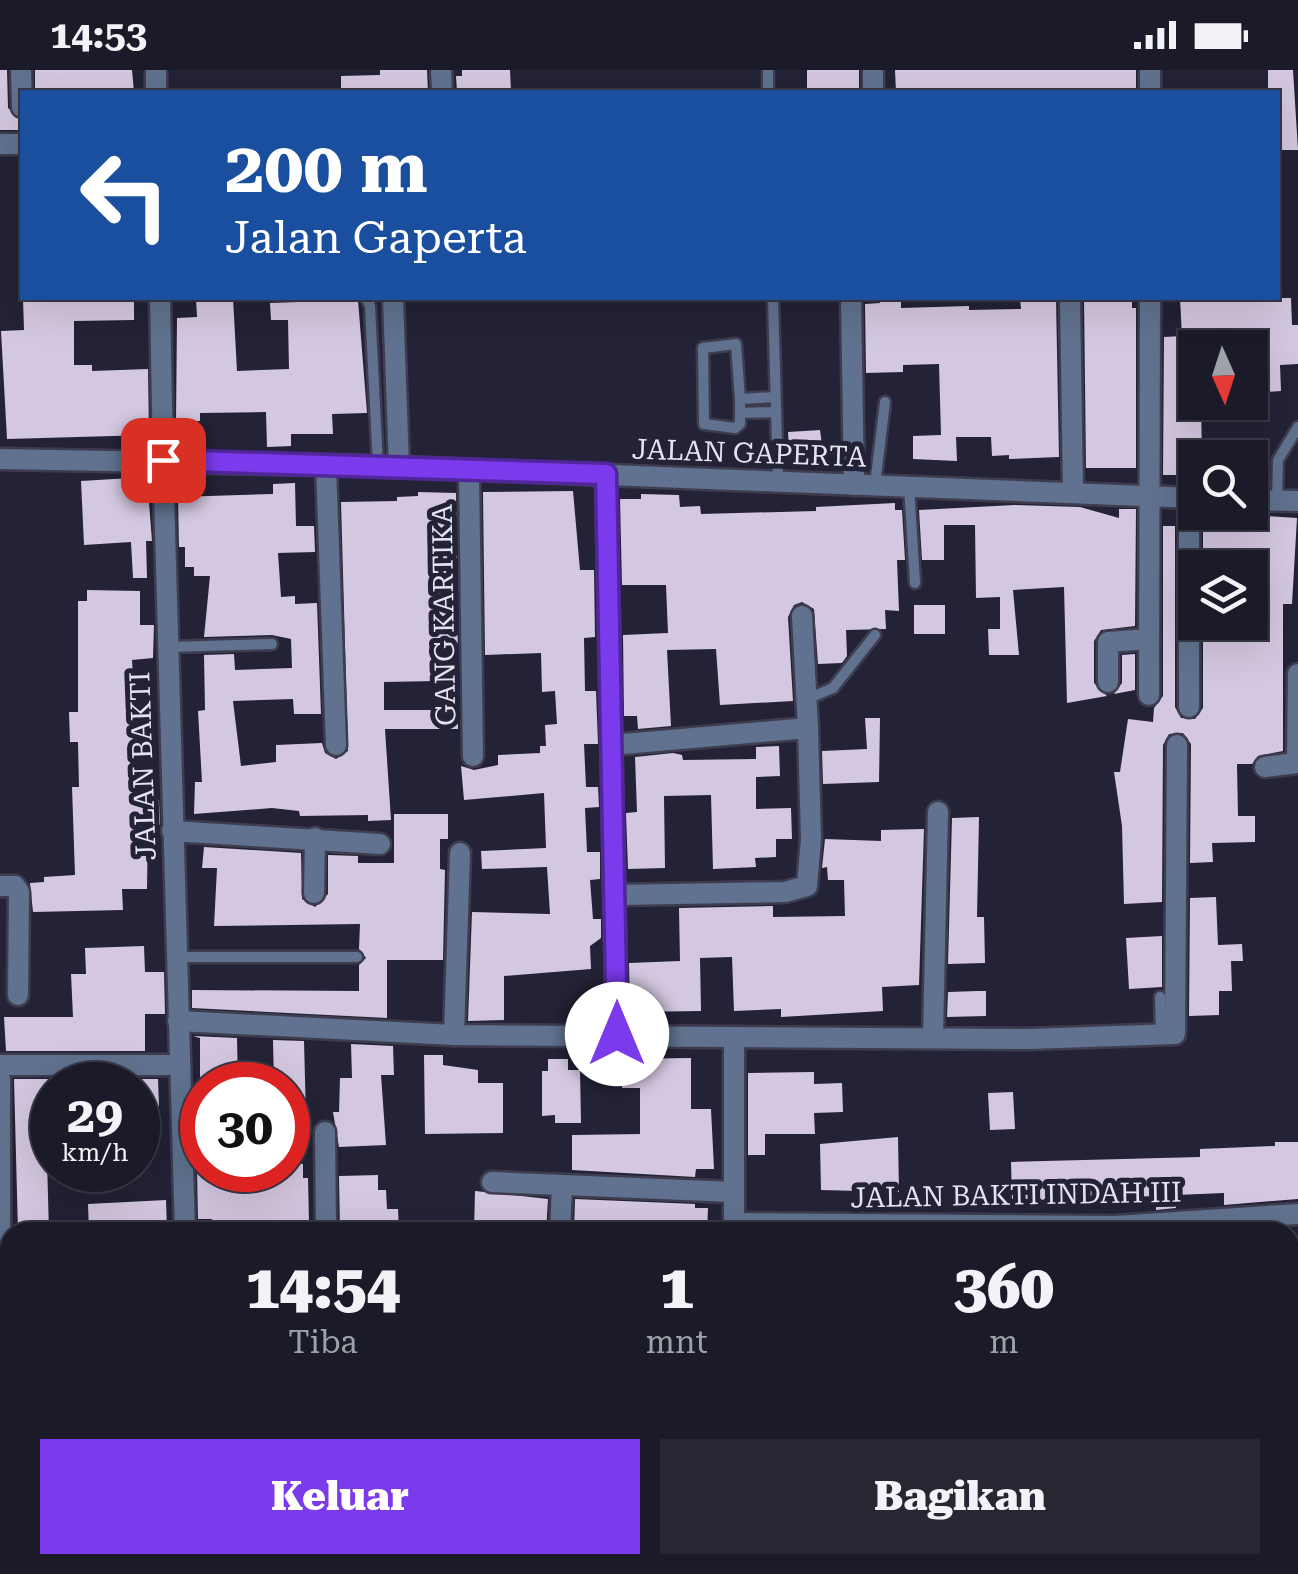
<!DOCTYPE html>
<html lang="id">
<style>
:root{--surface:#1a1a28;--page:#272734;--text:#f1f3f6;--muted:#9fa1a8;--line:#383845;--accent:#7c3aed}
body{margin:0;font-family:"Roboto Serif",serif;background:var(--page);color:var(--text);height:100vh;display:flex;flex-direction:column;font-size:38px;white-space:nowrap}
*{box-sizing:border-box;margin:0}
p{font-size:32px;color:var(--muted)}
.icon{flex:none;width:55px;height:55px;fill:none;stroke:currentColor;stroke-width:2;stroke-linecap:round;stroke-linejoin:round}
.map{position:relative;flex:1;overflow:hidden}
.details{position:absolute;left:0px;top:1152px;width:1300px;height:352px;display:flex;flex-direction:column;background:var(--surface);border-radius:30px 30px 0 0;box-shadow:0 10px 40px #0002,0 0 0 2px var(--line)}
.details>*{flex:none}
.hud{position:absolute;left:20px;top:20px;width:1260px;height:210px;border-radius:0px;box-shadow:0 10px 40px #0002,0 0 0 2px var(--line);background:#1a4fa0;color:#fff;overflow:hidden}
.needle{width:65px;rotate:177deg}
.fabs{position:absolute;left:1178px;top:260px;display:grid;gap:20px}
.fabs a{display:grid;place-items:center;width:90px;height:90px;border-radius:0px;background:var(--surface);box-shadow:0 10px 40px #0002,0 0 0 2px var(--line);font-size:50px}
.speed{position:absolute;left:30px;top:992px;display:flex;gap:20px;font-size:50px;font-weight:700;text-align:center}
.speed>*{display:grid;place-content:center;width:130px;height:130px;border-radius:50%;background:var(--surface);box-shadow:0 10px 40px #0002,0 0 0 2px var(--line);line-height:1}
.speed small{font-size:25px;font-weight:400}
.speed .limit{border:15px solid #d22;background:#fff;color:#111}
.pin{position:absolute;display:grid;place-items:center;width:85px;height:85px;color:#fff;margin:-42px;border-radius:20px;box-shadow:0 5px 15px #0006}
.me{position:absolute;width:110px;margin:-55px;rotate:0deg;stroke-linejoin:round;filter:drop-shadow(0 0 8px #0008)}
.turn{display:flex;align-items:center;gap:35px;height:210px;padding:0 40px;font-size:45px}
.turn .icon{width:130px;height:130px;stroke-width:2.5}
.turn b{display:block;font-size:70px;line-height:85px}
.eta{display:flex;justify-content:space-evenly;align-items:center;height:170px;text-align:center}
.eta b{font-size:60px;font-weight:800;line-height:70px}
.cta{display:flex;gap:20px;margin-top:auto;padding:20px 40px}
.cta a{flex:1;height:115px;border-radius:0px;background:var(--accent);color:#fff;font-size:40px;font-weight:800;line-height:115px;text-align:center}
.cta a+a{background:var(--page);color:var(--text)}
.status{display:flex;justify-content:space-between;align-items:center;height:70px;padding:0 50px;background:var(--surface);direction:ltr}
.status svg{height:28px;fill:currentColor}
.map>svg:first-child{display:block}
</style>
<div class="status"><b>14:53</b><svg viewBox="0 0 49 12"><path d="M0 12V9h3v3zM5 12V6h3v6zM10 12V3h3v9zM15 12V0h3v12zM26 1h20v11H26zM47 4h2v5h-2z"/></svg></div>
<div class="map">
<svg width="1298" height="1504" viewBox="0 0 1298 1504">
<rect width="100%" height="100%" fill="#232236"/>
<g fill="#d4c7e1">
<polygon points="0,0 7,0 8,38 21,50 21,60 0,60"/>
<polygon points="35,0 132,0 134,22 35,22"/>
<polygon points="380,0 427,0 428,22 341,22 341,6 380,5"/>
<polygon points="462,0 510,0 511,22 457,22 456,6 462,6"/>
<rect x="807" y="0" width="52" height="22"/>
<polygon points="895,0 1136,0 1136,22 896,22"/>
<polygon points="1268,0 1293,0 1298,80 1278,80 1278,22 1268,22"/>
<polygon points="23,228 134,228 134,250 74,251 74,295 92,295 92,301 148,299 149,365 7,369 1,261 24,260"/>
<polygon points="196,228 233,228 237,301 289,299 288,250 271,250 270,233 358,230 367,343 332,344 333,364 291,364 291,376 267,377 266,342 200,343 200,351 176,352 177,248 197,247"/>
<polygon points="879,228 901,228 901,238 969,236 969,240 1021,239 1020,228 1056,228 1059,387 1009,389 1009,385 992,386 991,367 956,367 957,391 913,389 913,366 941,365 939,294 903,295 903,302 866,303 865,234 880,233"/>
<polygon points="1084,228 1132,228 1132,238 1136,238 1136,398 1086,398"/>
<polygon points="1180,228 1291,228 1292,255 1298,255 1298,294 1280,295 1281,321 1250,323 1250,278 1245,278 1245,264 1201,265 1201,278 1195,278 1195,332 1201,332 1202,388 1195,388 1195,405 1163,405 1164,267 1182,266"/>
<polygon points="820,360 822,375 789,382 788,362"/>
<polygon points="147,407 152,471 146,471 147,508 133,508 131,472 84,475 81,411"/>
<polygon points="295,413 296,456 314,456 315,482 278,483 281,527 295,526 295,534 317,533 321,644 294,644 293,629 233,631 241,696 276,692 276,675 322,673 325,683 336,689 348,681 341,432 397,431 397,427 418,426 418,422 456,423 457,492 446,492 447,529 450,535 457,535 458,586 448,586 448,605 437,605 437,611 384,612 384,640 458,640 458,659 385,659 391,750 368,751 368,745 300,746 299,741 272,738 194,744 195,712 202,712 198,641 205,640 204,585 234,584 235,600 292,598 291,569 272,565 204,567 210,506 194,506 194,497 185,497 185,477 179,477 178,427 273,424 273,414"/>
<polygon points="573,421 580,500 594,500 595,567 584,568 585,621 596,621 598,674 584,674 586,717 598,717 599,737 585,738 587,782 600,782 600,809 590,810 593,849 601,849 601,868 590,876 591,899 504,906 504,950 468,951 472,842 550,844 547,797 482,799 481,781 546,778 544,723 464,730 461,696 474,700 498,695 498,685 540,683 540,676 546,676 545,655 557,654 555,621 542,622 541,583 485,585 483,422"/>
<polygon points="641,424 679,425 680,437 700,436 701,444 816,441 816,437 895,433 895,440 902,440 905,490 897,490 899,541 885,540 886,559 846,560 847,586 842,593 818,594 814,539 802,532 794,535 788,547 793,631 720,635 716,579 667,580 671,656 638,659 637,646 624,646 623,565 668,563 666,515 622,515 620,429 641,429"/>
<polygon points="1014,435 1080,437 1119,448 1119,439 1136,439 1135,556 1101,560 1094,571 1094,613 1107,626 1067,633 1064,517 1013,520 1019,585 989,585 988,559 1000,559 1000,527 976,528 975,455 944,455 944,490 922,490 919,440"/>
<polygon points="1203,442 1297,448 1292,534 1283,534 1283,681 1258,686 1252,694 1237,694 1238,746 1255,746 1255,772 1212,773 1213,792 1190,793 1191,674 1183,663 1169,664 1163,675 1162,832 1124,834 1122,756 1114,702 1120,702 1128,649 1153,652 1154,638 1163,626 1163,456 1175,456 1175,637 1181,648 1195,649 1203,638 1203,552 1250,552 1250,498 1203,498"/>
<polygon points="87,520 140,521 140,555 154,555 153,588 132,590 135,642 150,641 150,671 134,671 135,731 159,730 160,755 148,756 147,819 122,819 123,840 33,842 30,813 44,812 44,807 75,805 72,717 79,717 78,672 70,672 69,642 78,642 78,531 87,531"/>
<rect x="914" y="535" width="31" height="29"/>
<polygon points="1135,584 1135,620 1114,624 1122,613 1122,585"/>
<polygon points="865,648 880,648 879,712 823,714 822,681 867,679"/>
<polygon points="779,676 780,706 756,707 756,739 791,738 792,769 776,769 776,787 755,788 756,797 713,799 711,725 664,726 665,798 628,799 626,743 637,742 635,687 673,683 682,685 683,690 756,689 756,677"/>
<polygon points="394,744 448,744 448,769 440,769 440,799 445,800 443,890 387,890 387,948 192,938 192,920 359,921 359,895 366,888 359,879 360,854 214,856 217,798 202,798 204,777 301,783 302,829 315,837 328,824 328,785 358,786 358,793 394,793"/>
<polygon points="979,747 977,847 984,847 985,893 948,894 952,748"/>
<polygon points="924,759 919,915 882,917 883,941 781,947 781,939 734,941 732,887 700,888 701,941 630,942 629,893 680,891 679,838 773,836 773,847 845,846 844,810 828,810 827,797 822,798 825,769 881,771 881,760"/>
<polygon points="1216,827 1218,875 1242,874 1243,891 1231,891 1232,921 1219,921 1219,945 1189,946 1190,828"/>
<polygon points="1162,866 1162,917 1129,919 1126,868"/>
<polygon points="144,876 145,902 164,902 165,944 145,944 145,981 6,981 4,947 73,947 71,904 86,904 85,878"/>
<polygon points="978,921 986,921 986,946 947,947 948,922"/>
<polygon points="193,966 237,968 238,1015 200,1015 200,968"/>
<polygon points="273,970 304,971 306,1048 288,1049 288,1015 274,1015"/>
<polygon points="351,974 393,976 394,1005 381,1005 386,1075 339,1077 333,1042 339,1042 340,1008 352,1008"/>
<polygon points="424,985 443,985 443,995 478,1000 478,1013 503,1013 503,1063 425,1064"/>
<polygon points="691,988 691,1039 711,1039 714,1099 696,1099 695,1107 572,1100 572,1065 640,1064 640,1018 622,1018 622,989"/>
<polygon points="548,989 568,989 568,1000 580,1000 581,1053 555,1053 555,1045 542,1046 542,1001 548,1001"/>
<polygon points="814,1002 814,1014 842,1013 843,1042 814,1043 815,1064 765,1064 765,1085 748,1085 748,1003"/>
<polygon points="14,1009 158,1009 159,1036 138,1037 138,1015 52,1015 52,1036 45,1036 46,1075 52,1075 52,1090 47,1090 49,1162 18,1162"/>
<polygon points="1013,1022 1015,1059 990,1060 988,1023"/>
<polygon points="898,1067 899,1122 821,1120 820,1074"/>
<polygon points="1275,1072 1298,1072 1298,1129 1224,1135 1224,1123 1176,1125 1176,1138 1156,1140 1156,1126 1012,1131 1011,1092 1200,1087 1200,1079 1275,1076"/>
<polygon points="288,1093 303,1094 303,1108 308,1108 309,1153 298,1154 298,1162 213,1162 212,1149 198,1149 197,1100 288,1100"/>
<polygon points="378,1105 378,1120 386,1120 387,1139 398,1139 399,1162 340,1162 339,1106"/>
<polygon points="475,1121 548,1129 546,1162 474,1162"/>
<polygon points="575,1129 695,1134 695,1138 708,1138 707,1162 574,1162"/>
<polygon points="166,1130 167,1160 89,1162 88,1134"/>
</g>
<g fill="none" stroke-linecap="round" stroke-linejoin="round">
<defs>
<g id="service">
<polyline points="768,0 768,22"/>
<polyline points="366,228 370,236 378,396"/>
<polyline points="773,228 778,411"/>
<polyline points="740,329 740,354 735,358 704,354 703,278 736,274 740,329 775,327"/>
<polyline points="740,343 776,342"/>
<polyline points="875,415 885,332"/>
<polyline points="909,416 915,513"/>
<polyline points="1277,430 1278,390 1298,357"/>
<polyline points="168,577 272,574"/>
<polyline points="807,629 833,618 875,565"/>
<polyline points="178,887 357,887"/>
<polyline points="1160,927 1161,964"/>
</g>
<g id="minor">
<polyline points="21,0 22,37"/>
<polyline points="156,0 156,22"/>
<polyline points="441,0 442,22"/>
<polyline points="873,0 873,22"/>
<polyline points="1150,0 1150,22"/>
<polyline points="0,74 22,74"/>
<polyline points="160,228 163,390"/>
<polyline points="393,228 399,397"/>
<polyline points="851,228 854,415"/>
<polyline points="1070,228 1073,421"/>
<polyline points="326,396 336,675"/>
<polyline points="469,402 473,686"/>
<polyline points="606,405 617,964"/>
<polyline points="802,546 808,658"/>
<polyline points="1108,612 1108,572 1149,569"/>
<polyline points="1149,625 1150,228"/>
<polyline points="1189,637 1189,428"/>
<polyline points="612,675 808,658 811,769 807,816 785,822 617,825"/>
<polyline points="1265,697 1297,693 1298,604"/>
<polyline points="172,761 380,774"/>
<polyline points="0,816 15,816 19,822 18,925"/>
<polyline points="314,823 315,768"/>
<polyline points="178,951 454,965 1029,969 1175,964 1177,675"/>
<polyline points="454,965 460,783"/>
<polyline points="933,967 938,742"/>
<polyline points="0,995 180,995"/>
<polyline points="0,1009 0,1218"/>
<polyline points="325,1062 326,1162"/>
<polyline points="492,1112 733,1122"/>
<polyline points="734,1153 1115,1156 1298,1144"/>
<polyline points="560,1162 562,1117"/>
<polyline points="734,1162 734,968"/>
<polyline points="1290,1281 1298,1282"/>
<polyline points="0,1353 10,1353"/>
<polyline points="1290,1422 1298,1422"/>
<polyline points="0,1424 10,1424"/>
<polyline points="640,1495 687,1504"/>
<polyline points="1190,1495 1190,1504"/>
</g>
<g id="tertiary">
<polyline points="0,389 378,396 1195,428"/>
<polyline points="163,390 185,1162"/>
<polyline points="1250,430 1298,431"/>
<polyline points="189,1495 189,1504"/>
</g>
</defs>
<use href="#service" stroke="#3e3d50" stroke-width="15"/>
<use href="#minor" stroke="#3e3d50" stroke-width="25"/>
<use href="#tertiary" stroke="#3e3d50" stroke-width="25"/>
<use href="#service" stroke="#60728f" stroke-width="10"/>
<use href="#minor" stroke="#60728f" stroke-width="20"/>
<use href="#tertiary" stroke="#60728f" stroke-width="20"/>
</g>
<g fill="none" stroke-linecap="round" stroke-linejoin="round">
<defs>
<polyline id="route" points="163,390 606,404 617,964"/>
</defs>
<use href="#route" stroke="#51269a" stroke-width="25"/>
<use href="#route" stroke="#7c3aed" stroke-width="18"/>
</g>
<g text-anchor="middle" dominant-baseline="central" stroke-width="10" stroke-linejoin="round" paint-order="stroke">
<g font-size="28" fill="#e3e3f1" stroke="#232236">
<text transform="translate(749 383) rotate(2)">JALAN GAPERTA</text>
<text transform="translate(444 545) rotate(-91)">GANG KARTIKA</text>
<text transform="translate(143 696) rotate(-92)">JALAN BAKTI</text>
<text transform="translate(1016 1125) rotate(-1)">JALAN BAKTI INDAH III</text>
</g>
</g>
</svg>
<div class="fabs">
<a><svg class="needle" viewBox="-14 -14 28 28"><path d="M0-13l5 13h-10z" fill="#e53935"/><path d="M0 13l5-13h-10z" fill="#9fa1a8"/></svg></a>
<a><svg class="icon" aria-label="search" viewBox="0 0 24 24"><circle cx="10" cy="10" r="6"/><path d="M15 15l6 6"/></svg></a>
<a><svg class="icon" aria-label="layers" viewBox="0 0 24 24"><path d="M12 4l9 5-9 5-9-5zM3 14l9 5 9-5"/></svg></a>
</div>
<div class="speed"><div>29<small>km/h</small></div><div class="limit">30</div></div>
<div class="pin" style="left:163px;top:390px;background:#d93025"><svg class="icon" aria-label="arrive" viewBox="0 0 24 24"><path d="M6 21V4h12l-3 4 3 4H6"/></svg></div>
<svg class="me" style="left:617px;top:964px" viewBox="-20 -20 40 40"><circle r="19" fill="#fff"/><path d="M0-13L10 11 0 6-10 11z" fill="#7c3aed"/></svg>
<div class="hud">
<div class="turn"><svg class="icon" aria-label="left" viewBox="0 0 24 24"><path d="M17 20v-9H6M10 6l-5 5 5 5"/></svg><div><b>200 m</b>Jalan Gaperta</div></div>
</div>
<section class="details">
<div class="eta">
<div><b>14:54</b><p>Tiba</p></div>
<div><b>1</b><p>mnt</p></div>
<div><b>360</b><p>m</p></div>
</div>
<div class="cta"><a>Keluar</a><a>Bagikan</a></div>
</section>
</div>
